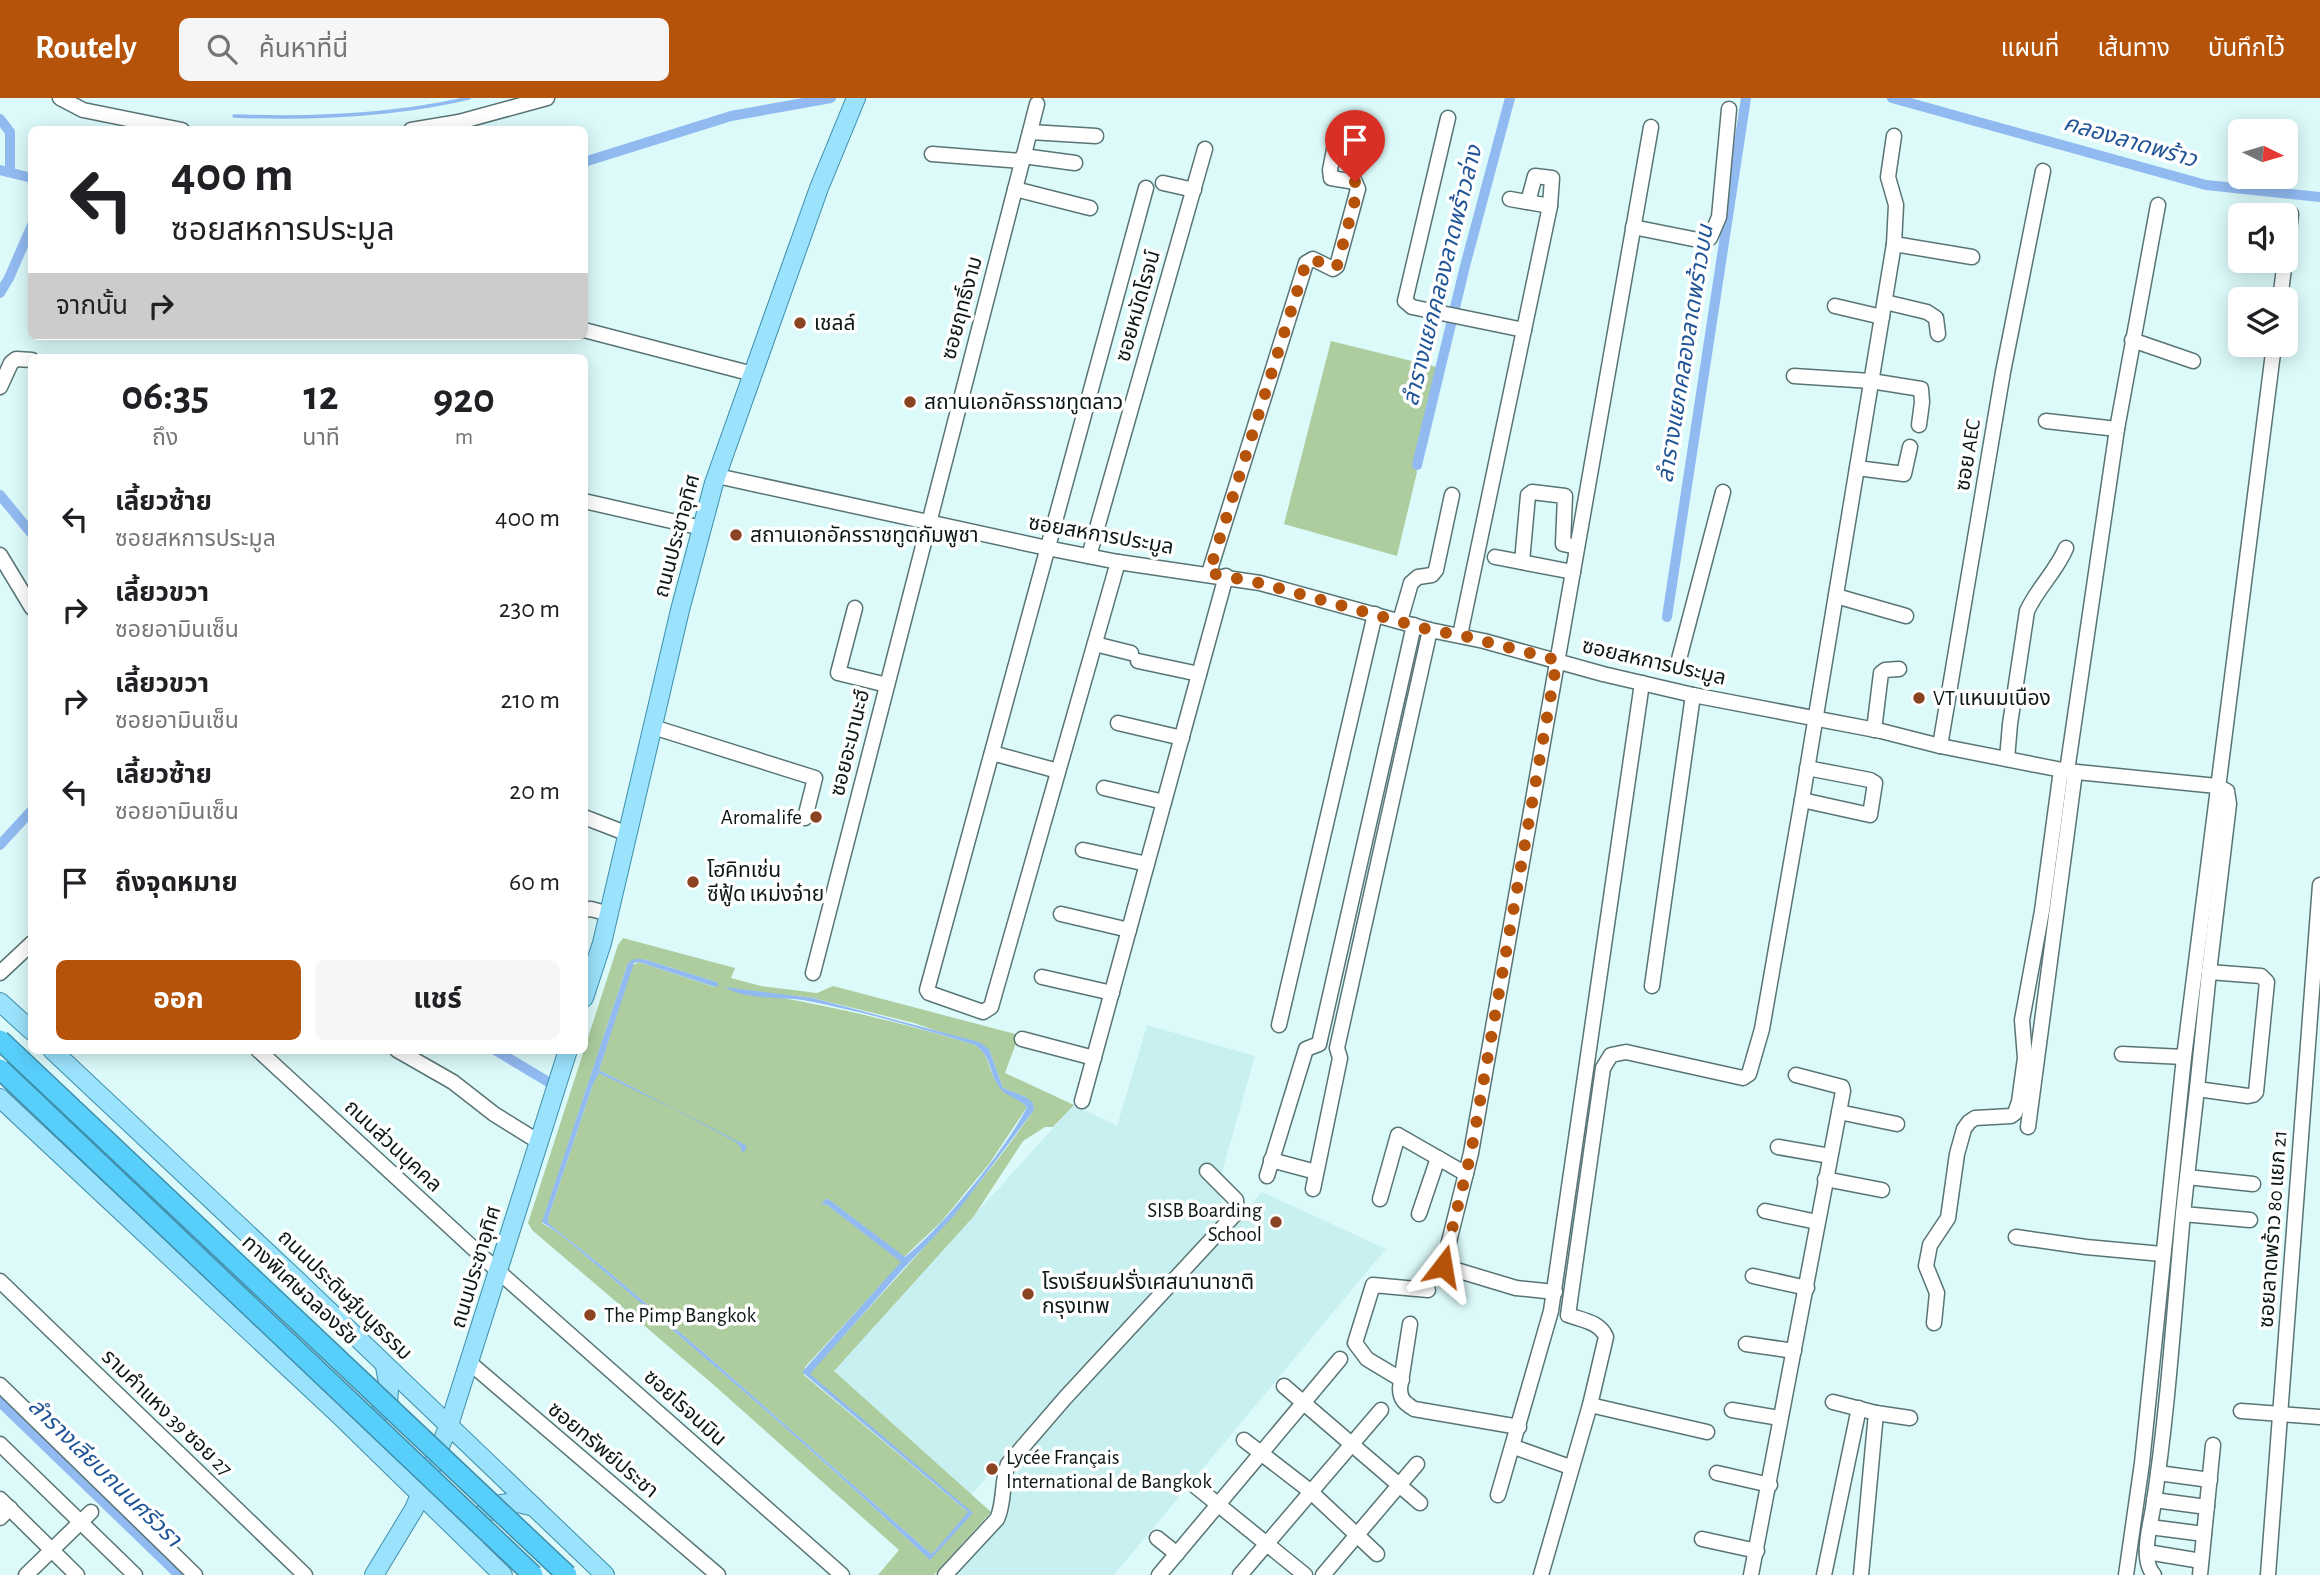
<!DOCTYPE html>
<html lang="th">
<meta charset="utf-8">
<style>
:root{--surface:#fff;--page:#f6f6f6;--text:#202124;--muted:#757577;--accent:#b45309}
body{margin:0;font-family:"Alegreya Sans","Noto Sans Thai",sans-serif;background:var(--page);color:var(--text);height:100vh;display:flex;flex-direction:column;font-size:26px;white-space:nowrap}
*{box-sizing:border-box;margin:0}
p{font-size:23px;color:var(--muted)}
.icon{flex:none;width:38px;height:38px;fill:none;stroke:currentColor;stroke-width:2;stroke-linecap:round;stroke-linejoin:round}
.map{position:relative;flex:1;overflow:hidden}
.drawer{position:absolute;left:28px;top:256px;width:560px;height:700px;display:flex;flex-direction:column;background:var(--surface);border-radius:10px;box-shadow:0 4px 18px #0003}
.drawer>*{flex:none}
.banner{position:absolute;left:28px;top:28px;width:560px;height:214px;border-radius:10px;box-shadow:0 4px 18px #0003;background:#fff;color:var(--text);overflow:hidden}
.needle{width:46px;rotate:95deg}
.fabs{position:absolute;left:2228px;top:21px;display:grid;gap:14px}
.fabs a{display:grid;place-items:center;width:70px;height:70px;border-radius:10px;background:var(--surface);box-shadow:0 4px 18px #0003;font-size:35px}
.pin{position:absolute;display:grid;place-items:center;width:60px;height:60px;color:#fff;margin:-72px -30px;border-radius:50% 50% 50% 0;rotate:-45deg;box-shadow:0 0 7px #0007}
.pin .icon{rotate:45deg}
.me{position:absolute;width:77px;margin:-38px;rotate:14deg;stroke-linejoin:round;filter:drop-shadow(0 0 5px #0008)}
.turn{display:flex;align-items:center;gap:24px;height:147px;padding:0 28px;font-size:32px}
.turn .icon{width:91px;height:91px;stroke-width:2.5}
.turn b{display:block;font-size:49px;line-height:60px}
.then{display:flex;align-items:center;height:66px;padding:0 28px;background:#0003;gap:14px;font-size:26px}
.eta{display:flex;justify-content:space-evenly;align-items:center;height:119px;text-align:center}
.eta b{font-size:42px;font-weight:700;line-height:49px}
.cta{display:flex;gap:14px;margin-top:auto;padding:14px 28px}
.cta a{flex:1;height:80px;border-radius:10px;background:var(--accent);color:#fff;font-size:28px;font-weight:700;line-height:80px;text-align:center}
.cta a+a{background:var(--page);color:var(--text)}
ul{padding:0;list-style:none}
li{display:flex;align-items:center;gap:21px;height:91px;padding:0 28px}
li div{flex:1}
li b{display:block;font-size:26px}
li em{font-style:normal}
header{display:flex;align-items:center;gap:42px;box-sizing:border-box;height:98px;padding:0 35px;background:var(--accent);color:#fff}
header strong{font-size:33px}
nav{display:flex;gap:38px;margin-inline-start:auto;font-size:24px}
.search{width:490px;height:63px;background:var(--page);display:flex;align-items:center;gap:18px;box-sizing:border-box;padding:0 24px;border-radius:10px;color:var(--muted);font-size:26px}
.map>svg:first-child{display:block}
</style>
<header>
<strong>Routely</strong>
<div class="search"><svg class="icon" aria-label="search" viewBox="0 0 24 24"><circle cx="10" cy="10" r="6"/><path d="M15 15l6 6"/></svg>ค้นหาที่นี่</div>
<nav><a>แผนที่</a><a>เส้นทาง</a><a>บันทึกไว้</a></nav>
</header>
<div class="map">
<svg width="2320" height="1477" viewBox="0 0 2320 1477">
<rect width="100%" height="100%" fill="#dcfafa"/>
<g fill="#c9f0f0">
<polygon points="1147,927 1255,958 1218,1088 1225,1116 971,1397 833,1273 1074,1007 1117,1028"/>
<polygon points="1262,1094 1386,1151 1114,1477 955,1477 1008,1417 1008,1377"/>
</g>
<g fill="#adcd9e" fill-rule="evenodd">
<polygon points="1331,243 1436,269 1414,366 1417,374 1397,458 1284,426"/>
<path d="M 623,840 L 735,870 L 731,880 L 761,888 L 817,895 L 833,888 L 1019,937 L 1005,975 L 1074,1007 L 1053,1029 L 1045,1029 L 1023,1043 L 974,1118 L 834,1273 L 991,1414 L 934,1477 L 878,1477 L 899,1452 L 715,1288 L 532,1132 L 528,1125 L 618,847 ZM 643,861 L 717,884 L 714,889 L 639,864 L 631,868 L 599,972 L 659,1003 L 604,977 L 599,975 L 596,977 L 548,1120 L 548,1125 L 603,1169 L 704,1255 L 930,1455 L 933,1455 L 969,1415 L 804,1277 L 805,1269 L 902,1164 L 827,1107 L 822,1106 L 827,1100 L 904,1159 L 941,1124 L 989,1066 L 1027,1009 C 1018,1000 1004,996 997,985 C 987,970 991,958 975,947 C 893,921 810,904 725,890 L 813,900 L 914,925 L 989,951 L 1003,990 L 1026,999 L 1034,1012 C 968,1107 886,1190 809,1276 L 972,1415 L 929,1461 C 811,1349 686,1243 561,1137 L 542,1125 L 628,865 Z"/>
</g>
<path fill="#91baf1" d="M 634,861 L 643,861 L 717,884 L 719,887 L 715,889 L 639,864 L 634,865 L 599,972 L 747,1048 L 744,1054 L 741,1053 L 741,1049 L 736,1044 L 674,1011 L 599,975 L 593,986 L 548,1120 L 548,1125 L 603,1169 L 704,1255 L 930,1455 L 933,1455 L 968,1414 L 802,1274 L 901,1164 L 827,1107 L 821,1106 L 827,1100 L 905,1159 C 940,1132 1007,1050 1027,1009 C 1019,1001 1006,998 1000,990 C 988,975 993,959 975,947 C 920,930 865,914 808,903 C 781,898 749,903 724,889 L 813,900 L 979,944 L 989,951 L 1003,990 L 1026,999 L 1033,1005 L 1034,1012 L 954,1118 L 903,1171 L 810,1276 L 973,1415 L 930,1462 C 811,1349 686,1243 561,1137 L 542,1124 L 628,865 Z"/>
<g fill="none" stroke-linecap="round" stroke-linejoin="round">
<path stroke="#91baf1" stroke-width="3.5" d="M 234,18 C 313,21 392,18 469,0"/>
<g stroke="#91baf1" stroke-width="10">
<polyline points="1892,0 2206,87 2320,99"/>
<polyline points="0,21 10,34 10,74"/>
<polyline points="584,64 731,18 831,0"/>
<polyline points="0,72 32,80"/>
<polyline points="0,195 9,180 32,127"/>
<polyline points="1417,367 1465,168 1510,0"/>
<polyline points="0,397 32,436"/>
<polyline points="1667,519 1746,0"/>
<polyline points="0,747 32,712"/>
<polyline points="495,952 550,985"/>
<polyline points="0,1304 179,1477"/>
</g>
<defs>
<g id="minor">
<polyline points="60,0 83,12 182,32"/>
<polyline points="1448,20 1405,203 1412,209 1524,232"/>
<polyline points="411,32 459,24 547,0"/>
<polyline points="1030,34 1096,38"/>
<polyline points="932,56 1021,63"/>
<polyline points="1023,58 1075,65"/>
<polyline points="1163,85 1194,92"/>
<polyline points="1015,91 1090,110"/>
<polyline points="1510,101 1550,108"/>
<polyline points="1633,129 1703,143 1710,140 1719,119 1729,11"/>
<polyline points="1894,146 1972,159"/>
<polyline points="2286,157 2291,116"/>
<polyline points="2280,201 2285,163"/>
<polyline points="1885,204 1927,214 1936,220 1938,236"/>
<polyline points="1835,208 1882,219"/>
<polyline points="584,232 753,276"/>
<polyline points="2132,242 2193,263"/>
<polyline points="1794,278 1871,283 1921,291 1922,304 1919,327"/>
<polyline points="0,289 11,265 16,261 32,262"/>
<polyline points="2046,323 2117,331"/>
<polyline points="1857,370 1904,376 1910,349"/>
<polyline points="717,378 1047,450 1118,464 1260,485 1430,532 1484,543 1603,576 1693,597 1881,633 1940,648 2067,673 2217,688 2227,693 2229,706 2209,874 2261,878 2267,884 2256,994 2253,997 2248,998 2197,991 2187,1079 2253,1086"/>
<polyline points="584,403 702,430"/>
<polyline points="0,457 32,510"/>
<polyline points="1089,458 1205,51"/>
<polyline points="1495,459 1573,474"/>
<polyline points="1118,464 991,909 983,914 929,895 927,892 1146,90"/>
<polyline points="1522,464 1528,397 1532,394 1565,398 1563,446 1577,449"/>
<polyline points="1209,475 1306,165 1313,161 1333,171 1337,168 1358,91 1355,84 1331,80 1330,72 1337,36"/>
<polyline points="1836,498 1906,518"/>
<polyline points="855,510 838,575 887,587"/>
<polyline points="1400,523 1411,485 1418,479 1432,477 1436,472 1452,397"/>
<polyline points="1460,537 1550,108 1552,80 1535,78 1528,104"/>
<polyline points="1095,546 1131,555"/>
<polyline points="1138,563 1199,576"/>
<polyline points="1678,565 1723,394"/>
<polyline points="1118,625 1182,640"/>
<polyline points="653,629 815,680 805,720"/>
<polyline points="1874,632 1881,575 1885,572 1899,571"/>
<polyline points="1940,648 2003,274 2043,73"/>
<polyline points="992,655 1058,673"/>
<path d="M 2007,661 L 2010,626 L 2027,513 C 2038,489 2056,474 2066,450"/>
<polyline points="2067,673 2117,331 2158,107"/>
<polyline points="1104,690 1164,704"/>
<polyline points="1802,702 1870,717 1875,685 1870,682 1807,670"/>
<polyline points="584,719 628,736"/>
<polyline points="1083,752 1147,766"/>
<polyline points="584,812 591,811 609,816"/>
<polyline points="1061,816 1129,832"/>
<polyline points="0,875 32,845"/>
<polyline points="813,875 1037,6"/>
<polyline points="1042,879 1112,895"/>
<polyline points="1652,888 1693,597"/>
<polyline points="1279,927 1375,516"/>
<polyline points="1022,941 1094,960"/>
<polyline points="258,952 499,1174 842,1477"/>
<polyline points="397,952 453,984 494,1016 539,1044"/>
<polyline points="2122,956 2184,959"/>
<polyline points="2197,991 2209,874"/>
<polyline points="1082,1003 1226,478"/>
<polyline points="1839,1014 1897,1026"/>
<polyline points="2028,1029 2075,674"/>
<polyline points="1778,1049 1830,1058"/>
<polyline points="1271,1062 1316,1074"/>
<polyline points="1267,1078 1306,951 1319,946 1414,527"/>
<polyline points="2187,1079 2183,1116 2250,1122"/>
<polyline points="1825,1081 1882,1092"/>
<polyline points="1313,1091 1340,960 1337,950 1430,532"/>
<polyline points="1380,1101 1398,1037 1466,1076"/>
<polyline points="1765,1113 1817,1124"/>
<polyline points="1419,1116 1438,1060"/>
<polyline points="2016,1139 2086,1149 2162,1156"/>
<polyline points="1753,1178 1807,1190"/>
<polyline points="0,1183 305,1477"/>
<polyline points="1555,1194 1516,1190 1443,1168 1471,1055 1651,29"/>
<polyline points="1934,1225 1937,1195 1926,1168 1930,1147 1948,1120 1957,1056 1964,1031 1969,1024 1975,1020 2011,1018 2015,1015 2019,1004 2025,960 2022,922 2042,813 2061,672"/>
<path d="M 1410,1226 L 1400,1290 C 1400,1302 1405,1305 1414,1311 L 1519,1329"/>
<polyline points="1746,1246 1794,1253"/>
<polyline points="470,1265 718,1477"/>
<polyline points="1402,1282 1367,1261 1355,1245 1373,1187 1428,1192"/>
<polyline points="0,1287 195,1477"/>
<polyline points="1284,1288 1420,1405"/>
<polyline points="1833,1304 1876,1315 1861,1477"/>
<polyline points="1590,1307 1707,1334"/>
<polyline points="1732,1312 1780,1320"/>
<polyline points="2241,1313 2320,1319"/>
<polyline points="1876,1315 1910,1320"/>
<polyline points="1244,1342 1310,1393 1377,1456"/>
<polyline points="0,1346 135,1477"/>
<polyline points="1514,1349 1570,1369"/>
<polyline points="1717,1375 1770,1387"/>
<polyline points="2158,1375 2210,1382"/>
<polyline points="1194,1387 1305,1477"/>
<polyline points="1498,1397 1551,1213 1642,585"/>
<polyline points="0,1401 77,1477"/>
<polyline points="2154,1402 2207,1409"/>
<polyline points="0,1420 10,1410"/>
<polyline points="2150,1429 2204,1436"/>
<polyline points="1157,1440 1177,1456"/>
<polyline points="1702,1441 1757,1453"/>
<polyline points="2147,1454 2201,1463"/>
<polyline points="26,1477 91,1414"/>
<path d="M 945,1477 L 997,1421 C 1005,1405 1001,1384 1008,1366 L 1065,1300 L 1237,1114 L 1236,1102 L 1207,1073"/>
<polyline points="1159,1477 1340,1261"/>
<polyline points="1240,1477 1381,1312"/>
<polyline points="1323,1477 1417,1366"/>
<path d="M 1541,1477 L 1590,1307 L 1606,1239 C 1600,1224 1582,1222 1568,1217 L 1603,970 L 1611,957 L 1626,954 L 1743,980 L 1749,976 L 1762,931 L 1802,702 L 1894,146 L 1896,107 L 1888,79 L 1894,38"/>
<polyline points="1751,1477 1843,993 1842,989 1796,977"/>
<polyline points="1824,1477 1859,1310"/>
<polyline points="2126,1477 2142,1365 2184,959 2274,247"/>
<path d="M 2154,1477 C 2140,1462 2150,1429 2153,1410 C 2168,1313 2174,1214 2183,1116"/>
<polyline points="2200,1477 2213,1347"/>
<polyline points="2268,1477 2320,787"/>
</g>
<g id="major">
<polyline points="584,900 602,845 680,512 714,385 819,90 856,0"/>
<polyline points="0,904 32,933"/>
<polyline points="52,952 300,1185 605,1477"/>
<polyline points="0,1000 339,1317 503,1477"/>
<polyline points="356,1322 374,1320 388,1306 389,1292 385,1268"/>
<path d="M 479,1437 L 484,1415 C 500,1402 514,1403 534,1409"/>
<polyline points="374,1477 414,1411 449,1327 568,952"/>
</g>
</defs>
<use href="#minor" stroke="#597474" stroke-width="17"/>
<use href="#major" stroke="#3e8eab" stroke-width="20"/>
<use href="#minor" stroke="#fff" stroke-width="14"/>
<use href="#major" stroke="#9be2fc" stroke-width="18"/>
<defs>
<g id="highway-bridge">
<polyline points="0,942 567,1477"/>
<polyline points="0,971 533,1477"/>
</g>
</defs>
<use href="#highway-bridge" stroke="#3e8eab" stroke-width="22" stroke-linecap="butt"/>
<use href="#highway-bridge" stroke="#58cefa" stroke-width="19"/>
</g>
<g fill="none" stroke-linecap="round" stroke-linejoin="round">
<polyline stroke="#b45309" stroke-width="12" stroke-dasharray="0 21.6" points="1355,84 1358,91 1337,168 1333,170 1313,161 1306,165 1209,475 1260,485 1430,532 1460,537 1557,562 1471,1055 1443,1168"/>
</g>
<g fill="#8b4421" stroke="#fff" stroke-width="2.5">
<circle cx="800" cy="225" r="7"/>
<circle cx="910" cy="304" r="7"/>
<circle cx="736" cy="437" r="7"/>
<circle cx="1919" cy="600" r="7"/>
<circle cx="816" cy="719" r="7"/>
<circle cx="693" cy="784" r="7"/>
<circle cx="1276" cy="1124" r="7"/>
<circle cx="1028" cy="1196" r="7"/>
<circle cx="590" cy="1217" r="7"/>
<circle cx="992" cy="1371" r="7"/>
</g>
<g text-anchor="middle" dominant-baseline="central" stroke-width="7" stroke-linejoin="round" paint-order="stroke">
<g font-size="21" fill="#0d1818" stroke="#fff">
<text transform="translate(1138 208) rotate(-74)">ซอยหมัดโรจน์</text>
<text transform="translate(962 210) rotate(-75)">ซอยฤทธิ์งาม</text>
<text transform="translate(1968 357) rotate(-81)">ซอย AEC</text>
<text transform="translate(1101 437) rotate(10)">ซอยสหการประมูล</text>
<text transform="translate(677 438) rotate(-75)">ถนนประชาอุทิศ</text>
<text transform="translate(1654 564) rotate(13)">ซอยสหการประมูล</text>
<text transform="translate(850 645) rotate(-76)">ซอยอะมานะฮ์</text>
<text transform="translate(393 1048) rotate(43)">ถนนส่วนบุคคล</text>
<text transform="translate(2273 1131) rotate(-86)">ซอยลาดพร้าว 80 แยก 21</text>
<text transform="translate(476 1169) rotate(-73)">ถนนประชาอุทิศ</text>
<text transform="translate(300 1192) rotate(43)">ทางพิเศษฉลองรัช</text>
<text transform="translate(345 1197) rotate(44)">ถนนประดิษฐ์มนูธรรม</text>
<text transform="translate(685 1310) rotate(42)">ซอยโรจนมิน</text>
<text transform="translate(167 1315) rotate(44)">รามคำแหง 39 ซอย 27</text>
<text transform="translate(603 1352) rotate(40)">ซอยทรัพย์ประชา</text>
</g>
<g font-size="21" fill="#0d1818" stroke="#fff" text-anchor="start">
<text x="814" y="225">เชลล์</text>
<text x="924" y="304">สถานเอกอัครราชทูตลาว</text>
<text x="750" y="437">สถานเอกอัครราชทูตกัมพูชา</text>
<text x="1933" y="600">VT แหนมเนือง</text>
<text x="802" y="719" text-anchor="end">Aromalife</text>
<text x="707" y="772">โฮคิทเช่น<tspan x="707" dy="24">ซีฟู้ด เหม่งจ๋าย</tspan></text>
<text x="1262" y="1112" text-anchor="end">SISB Boarding<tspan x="1262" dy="24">School</tspan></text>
<text x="1042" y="1184">โรงเรียนฝรั่งเศสนานาชาติ<tspan x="1042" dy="24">กรุงเทพ</tspan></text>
<text x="604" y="1217">The Pimp Bangkok</text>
<text x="1006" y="1359">Lycée Français<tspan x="1006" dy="24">International de Bangkok</tspan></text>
</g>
<g font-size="23" font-style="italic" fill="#215597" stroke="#fff">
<text transform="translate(2130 44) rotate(16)">คลองลาดพร้าว</text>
<text transform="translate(1443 178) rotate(-76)">ลำรางแยกคลองลาดพร้าวล่าง</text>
<text transform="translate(1686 256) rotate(-81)">ลำรางแยกคลองลาดพร้าวบน</text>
<text transform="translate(104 1375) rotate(44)">ลำรางเลียบถนนศรีวรา</text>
</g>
</g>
</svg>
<div class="fabs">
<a><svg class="needle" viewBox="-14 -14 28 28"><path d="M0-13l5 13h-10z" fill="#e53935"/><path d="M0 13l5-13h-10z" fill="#757577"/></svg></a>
<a><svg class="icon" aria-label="sound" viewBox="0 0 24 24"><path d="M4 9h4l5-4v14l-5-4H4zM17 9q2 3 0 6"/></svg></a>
<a><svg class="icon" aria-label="layers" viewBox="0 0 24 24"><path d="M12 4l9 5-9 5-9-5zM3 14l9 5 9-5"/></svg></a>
</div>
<div class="pin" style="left:1355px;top:84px;background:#d93025"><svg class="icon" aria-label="arrive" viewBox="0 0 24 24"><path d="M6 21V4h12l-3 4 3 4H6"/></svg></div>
<svg class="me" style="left:1443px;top:1168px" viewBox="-20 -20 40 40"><path d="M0-17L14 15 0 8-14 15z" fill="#b45309" stroke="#fff" stroke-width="4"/></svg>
<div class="banner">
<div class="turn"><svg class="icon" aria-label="left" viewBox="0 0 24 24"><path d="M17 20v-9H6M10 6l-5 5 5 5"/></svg><div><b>400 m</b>ซอยสหการประมูล</div></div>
<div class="then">จากนั้น<svg class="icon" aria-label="right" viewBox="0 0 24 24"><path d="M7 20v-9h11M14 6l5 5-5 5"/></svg></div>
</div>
<section class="drawer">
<div class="eta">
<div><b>06:35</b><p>ถึง</p></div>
<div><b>12</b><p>นาที</p></div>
<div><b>920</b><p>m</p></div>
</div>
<ul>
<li><svg class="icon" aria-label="left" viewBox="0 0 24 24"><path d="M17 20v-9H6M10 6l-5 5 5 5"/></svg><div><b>เลี้ยวซ้าย</b><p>ซอยสหการประมูล</p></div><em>400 m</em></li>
<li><svg class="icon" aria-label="right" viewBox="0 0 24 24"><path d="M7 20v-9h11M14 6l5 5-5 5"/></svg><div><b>เลี้ยวขวา</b><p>ซอยอามินเซ็น</p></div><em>230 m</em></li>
<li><svg class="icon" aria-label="right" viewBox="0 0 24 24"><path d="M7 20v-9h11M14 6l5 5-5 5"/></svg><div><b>เลี้ยวขวา</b><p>ซอยอามินเซ็น</p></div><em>210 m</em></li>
<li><svg class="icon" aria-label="left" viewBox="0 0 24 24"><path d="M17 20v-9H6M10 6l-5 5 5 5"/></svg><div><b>เลี้ยวซ้าย</b><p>ซอยอามินเซ็น</p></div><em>20 m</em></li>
<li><svg class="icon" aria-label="arrive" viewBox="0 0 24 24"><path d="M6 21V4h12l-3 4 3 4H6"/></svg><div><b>ถึงจุดหมาย</b></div><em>60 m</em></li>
</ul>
<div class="cta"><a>ออก</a><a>แชร์</a></div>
</section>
</div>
